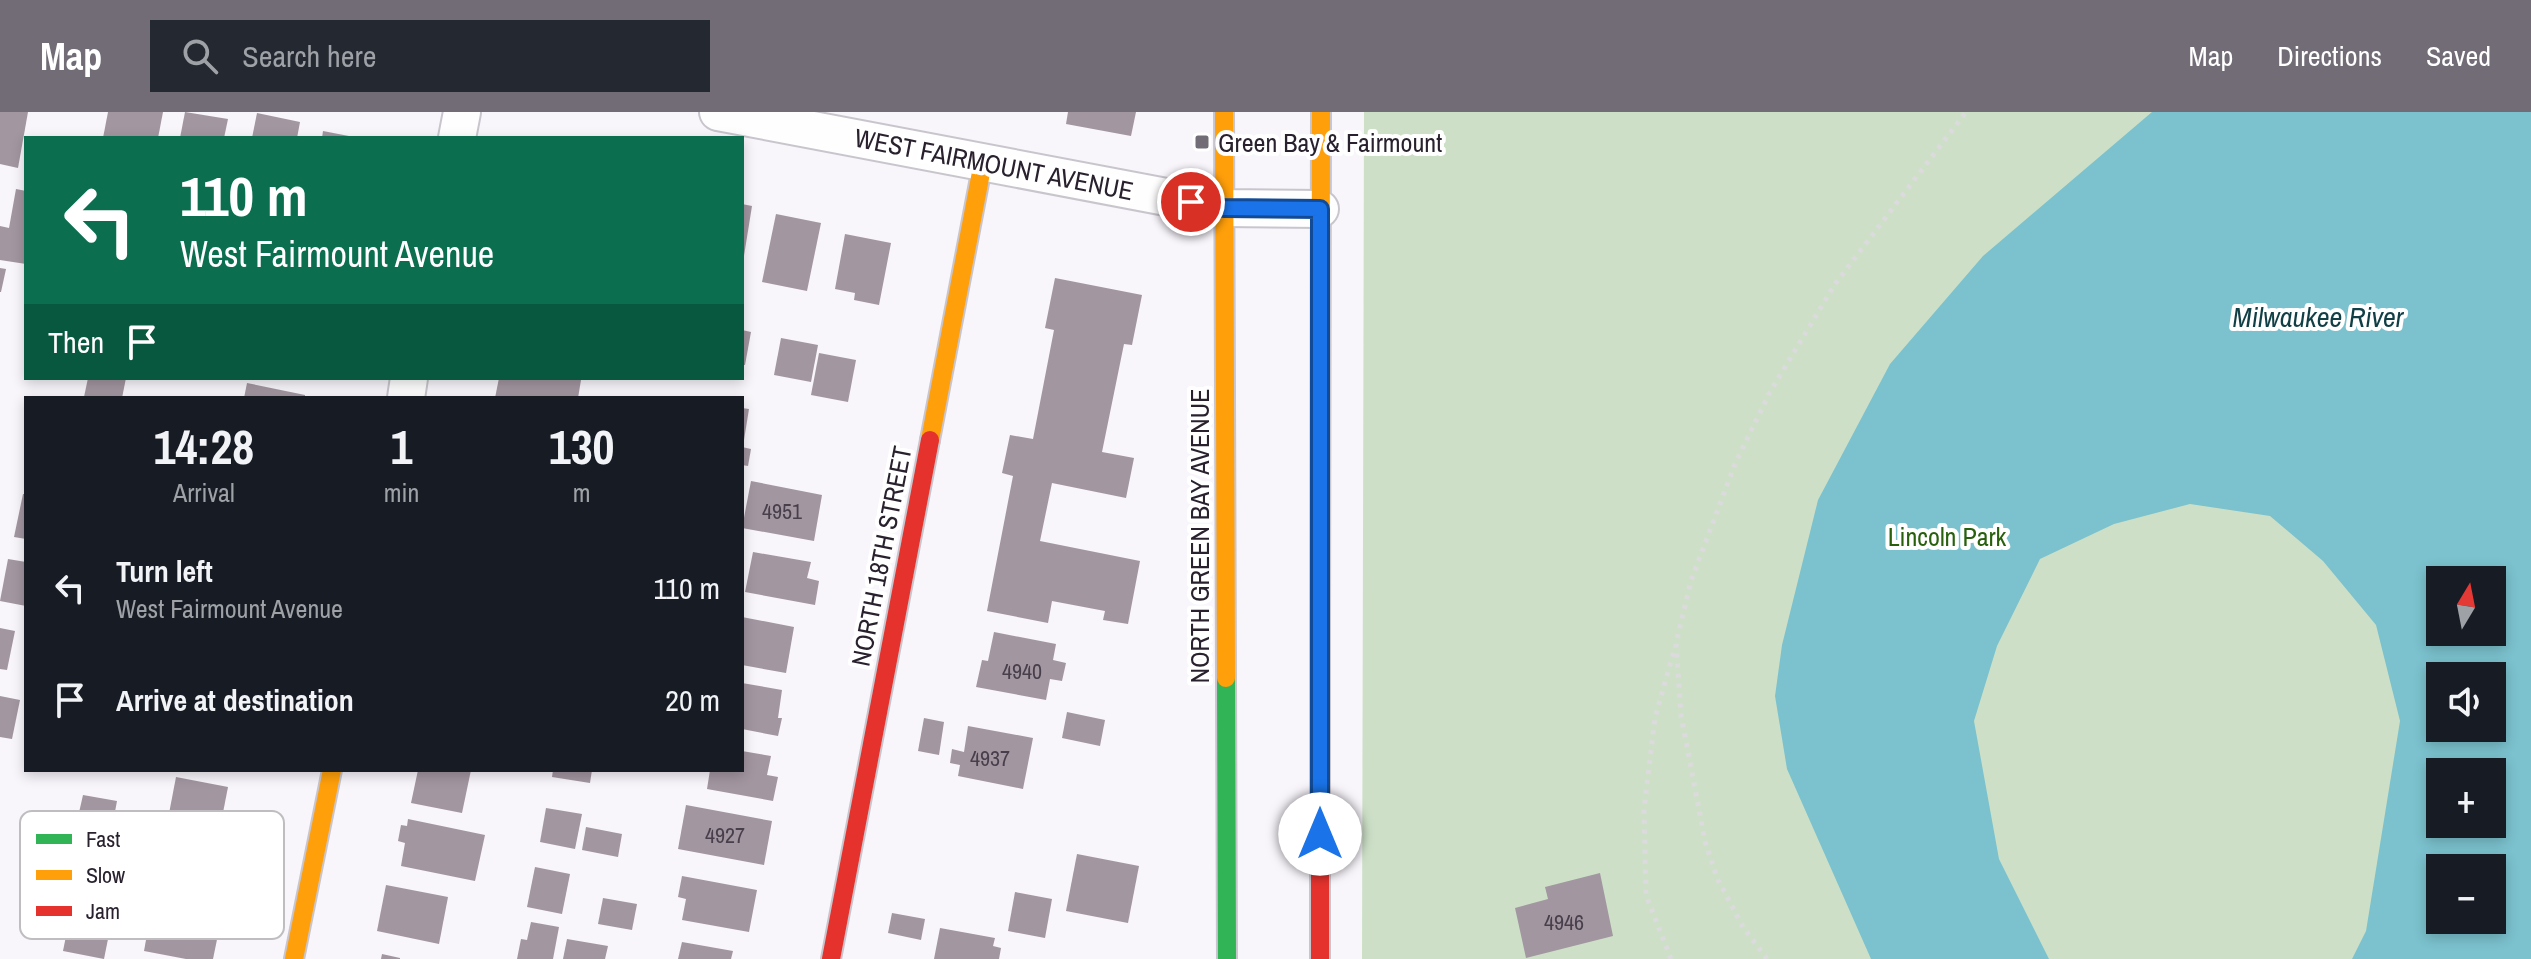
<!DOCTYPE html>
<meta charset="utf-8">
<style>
:root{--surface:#171b24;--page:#242831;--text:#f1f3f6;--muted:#9ea1a6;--accent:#716c76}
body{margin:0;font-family:"Archivo Narrow",sans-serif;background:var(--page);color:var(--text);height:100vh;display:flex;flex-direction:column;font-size:30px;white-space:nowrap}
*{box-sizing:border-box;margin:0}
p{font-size:26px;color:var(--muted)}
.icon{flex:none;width:44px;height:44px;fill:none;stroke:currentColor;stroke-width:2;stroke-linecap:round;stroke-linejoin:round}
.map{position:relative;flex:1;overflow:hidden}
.details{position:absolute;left:24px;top:284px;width:720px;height:376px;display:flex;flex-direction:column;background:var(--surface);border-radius:0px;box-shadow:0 4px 12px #0003}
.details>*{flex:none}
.top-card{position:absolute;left:24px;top:24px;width:720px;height:244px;border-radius:0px;box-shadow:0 4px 12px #0003;background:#0b6e4f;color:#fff;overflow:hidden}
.needle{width:52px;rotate:10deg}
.fabs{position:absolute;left:2426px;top:454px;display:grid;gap:16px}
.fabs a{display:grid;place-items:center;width:80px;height:80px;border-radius:0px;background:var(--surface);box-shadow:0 4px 12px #0003;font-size:40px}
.pin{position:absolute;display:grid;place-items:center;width:68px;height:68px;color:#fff;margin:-34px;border:4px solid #fff;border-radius:50%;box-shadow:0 2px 8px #0007}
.me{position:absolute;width:88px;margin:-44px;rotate:0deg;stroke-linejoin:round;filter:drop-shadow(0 0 6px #0008)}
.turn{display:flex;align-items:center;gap:28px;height:168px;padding:0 24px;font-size:36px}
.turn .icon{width:104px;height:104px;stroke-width:2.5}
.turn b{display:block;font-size:56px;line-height:68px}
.then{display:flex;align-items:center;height:76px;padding:0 24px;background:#0003;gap:16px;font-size:30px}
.eta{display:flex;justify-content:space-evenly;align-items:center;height:136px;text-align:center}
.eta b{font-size:48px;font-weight:800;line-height:56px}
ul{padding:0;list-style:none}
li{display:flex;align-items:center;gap:24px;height:112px;padding:0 24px}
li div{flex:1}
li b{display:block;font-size:30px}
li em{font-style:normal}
header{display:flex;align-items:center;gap:48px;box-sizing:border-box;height:112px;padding:0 40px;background:var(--accent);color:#fff}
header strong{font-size:38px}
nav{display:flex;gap:44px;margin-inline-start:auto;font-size:28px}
.search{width:560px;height:72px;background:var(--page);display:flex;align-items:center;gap:20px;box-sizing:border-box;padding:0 28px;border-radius:0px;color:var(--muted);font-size:30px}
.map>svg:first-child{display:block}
</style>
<header>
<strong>Map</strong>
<div class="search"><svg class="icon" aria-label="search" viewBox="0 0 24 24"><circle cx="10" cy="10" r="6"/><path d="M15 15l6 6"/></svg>Search here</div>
<nav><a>Map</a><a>Directions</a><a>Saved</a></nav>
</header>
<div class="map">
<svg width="2531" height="847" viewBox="0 0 2531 847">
<rect width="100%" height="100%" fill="#f8f5fb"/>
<path fill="#cde0c7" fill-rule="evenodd" d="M 1364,0 L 2531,0 L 2531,847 L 1362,847 ZM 2440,468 L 2492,468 L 2492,520 L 2440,520 ZM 2440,564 L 2492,564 L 2492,616 L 2440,616 ZM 2440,660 L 2492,660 L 2492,712 L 2440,712 ZM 2440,756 L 2492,756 L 2492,808 L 2440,808 Z"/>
<path fill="#7bc2ce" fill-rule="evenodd" d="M 2152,0 L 2531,0 L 2531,847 L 2352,847 L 2366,819 L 2400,609 L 2376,513 L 2323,449 L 2270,404 L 2190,392 L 2114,412 L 2040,447 L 1997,534 L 1974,609 L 1999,747 L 2049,847 L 1871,847 L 1787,657 L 1775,584 L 1782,533 L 1818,388 L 1890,252 L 1983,144 ZM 2440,468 L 2492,468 L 2492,520 L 2440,520 ZM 2440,564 L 2492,564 L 2492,616 L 2440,616 ZM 2440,660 L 2492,660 L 2492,712 L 2440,712 ZM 2440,756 L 2492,756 L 2492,808 L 2440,808 Z"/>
<g fill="#a296a1">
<polygon points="0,0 28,0 18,56 0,52"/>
<polygon points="108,0 163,0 158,26 103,26"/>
<polygon points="185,0 228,7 224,26 180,26"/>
<polygon points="1068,0 1136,0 1131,24 1066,12"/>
<polygon points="257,1 300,10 297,26 252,26"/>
<polygon points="323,19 354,25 354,26 322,26"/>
<polygon points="16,77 26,79 26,152 0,148 0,114 9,116"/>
<polygon points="742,92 752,94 743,150 742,150"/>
<polygon points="776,102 821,111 807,179 762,170"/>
<polygon points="845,122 891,131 879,193 854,188 855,181 835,177"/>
<polygon points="0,156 6,157 1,180 0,180"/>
<polygon points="1055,166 1142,183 1132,233 1124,232 1102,340 1134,346 1126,386 1052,371 1040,429 1140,449 1128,512 1103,508 1105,499 1052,489 1048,511 987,499 1013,364 1002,361 1010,323 1033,327 1054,218 1045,216"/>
<polygon points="742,218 751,220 745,253 742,253"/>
<polygon points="781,226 818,233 811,270 774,263"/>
<polygon points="819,241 856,248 848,290 811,283"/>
<polygon points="88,266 126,266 122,286 84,285"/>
<polygon points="499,266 573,266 581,268 578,286 495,286"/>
<polygon points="247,271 305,283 305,286 244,286"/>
<polygon points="742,296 749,297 744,328 742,328"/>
<polygon points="742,335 751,337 748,354 742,353"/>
<polygon points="751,369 822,383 814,429 742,416"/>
<polygon points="23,382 26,382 26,427 14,425"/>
<polygon points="753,440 811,450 807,466 819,469 815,493 745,480"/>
<polygon points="8,447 26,450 26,494 0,489"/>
<polygon points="742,505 794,515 786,561 742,553"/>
<polygon points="0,516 15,519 7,558 0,557"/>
<polygon points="994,520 1056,532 1053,548 1066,551 1062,569 1050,567 1046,588 976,575 982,548 988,549"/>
<polygon points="742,571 782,578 778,606 782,606 778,624 742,617"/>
<polygon points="0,584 20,588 12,627 0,625"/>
<polygon points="1067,600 1105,608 1100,634 1062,626"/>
<polygon points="924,606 944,610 939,643 918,639"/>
<polygon points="968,614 1033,626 1023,677 958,664 960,653 950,651 952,637 964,640"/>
<polygon points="742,639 771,644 767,663 778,665 773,689 707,677 710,658 742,658"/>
<polygon points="418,658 471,658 462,701 411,691"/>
<polygon points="553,658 592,658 590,671 552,665"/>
<polygon points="176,665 228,675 219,721 167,712"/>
<polygon points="83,683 117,689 113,710 78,705"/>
<polygon points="686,693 772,709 764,753 678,737"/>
<polygon points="546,696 582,702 575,737 540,730"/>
<polygon points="408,707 485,723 475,769 401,754 405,731 398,729 401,713 407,714"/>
<polygon points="586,715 622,722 618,745 582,738"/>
<polygon points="1077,742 1139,754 1128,811 1066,799"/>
<polygon points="535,755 570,762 562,802 527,795"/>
<polygon points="1600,761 1613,824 1526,846 1515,796 1548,787 1545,775"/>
<polygon points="682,764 757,778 749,820 682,808 686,787 678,785"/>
<polygon points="386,773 448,785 439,832 377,819"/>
<polygon points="1015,780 1052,787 1045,826 1008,819"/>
<polygon points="603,786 637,792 632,818 598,812"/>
<polygon points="152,795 221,808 213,847 186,847 144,839"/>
<polygon points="892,801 925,807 921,828 888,821"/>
<polygon points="70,804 111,812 104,847 63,839"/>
<polygon points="531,810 559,815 553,847 517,847 521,827 527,828"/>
<polygon points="940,816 995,826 993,834 1001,836 999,847 934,847"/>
<polygon points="567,827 608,834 605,847 563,847"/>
<polygon points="682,830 733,839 731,847 678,847"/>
<polygon points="382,842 400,846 400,847 381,847"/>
</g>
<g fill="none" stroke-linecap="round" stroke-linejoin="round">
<defs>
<g id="street">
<polyline points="718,0 1224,96 1320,97"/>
<polyline points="457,26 462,0"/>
<polyline points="406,286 409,266"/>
</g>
<polyline id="fast" points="1226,566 1227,847"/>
<g id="slow">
<polyline points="1224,0 1226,566"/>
<polyline points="930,328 983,50"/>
<polyline points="1320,513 1321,0"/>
<polyline points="294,847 332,658"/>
</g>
<g id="jam">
<polyline points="831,847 930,328"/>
<polyline points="1320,847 1320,513"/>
</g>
</defs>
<use href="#street" stroke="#c9c5cd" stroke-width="40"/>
<use href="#fast" stroke="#c9c5cd" stroke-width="22"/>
<use href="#slow" stroke="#c9c5cd" stroke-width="22"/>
<use href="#jam" stroke="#c9c5cd" stroke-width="22"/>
<g stroke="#dbdadc" stroke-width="5" stroke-dasharray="4 6" stroke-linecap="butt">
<polyline points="1671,847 1646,783 1644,698 1655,606 1675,535"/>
<polyline points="1767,847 1743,815 1717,766 1705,729 1681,603 1676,531 1691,469 1735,352 1770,280 1835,172 1966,0"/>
</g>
<use href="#street" stroke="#fefefe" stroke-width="36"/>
<use href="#fast" stroke="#30b455" stroke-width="18"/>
<use href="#slow" stroke="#ff9f0a" stroke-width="18"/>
<use href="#jam" stroke="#e5322d" stroke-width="18"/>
</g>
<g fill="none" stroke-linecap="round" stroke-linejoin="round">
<defs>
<polyline id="route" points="1191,90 1224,96 1320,97 1320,722"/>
</defs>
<use href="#route" stroke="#114b97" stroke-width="20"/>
<use href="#route" stroke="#1a73e8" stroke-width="14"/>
</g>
<rect fill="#716c76" stroke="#fff" stroke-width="3" x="1194" y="22" width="16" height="16" rx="4"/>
<g text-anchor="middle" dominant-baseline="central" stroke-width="8" stroke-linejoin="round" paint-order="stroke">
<g font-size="22" fill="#473f4b">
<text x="782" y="399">4951</text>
<text x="1022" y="559">4940</text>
<text x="990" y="646">4937</text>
<text x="725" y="723">4927</text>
<text x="1564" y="810">4946</text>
</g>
<g font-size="26" fill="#29222e" stroke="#fff" text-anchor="start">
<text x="1218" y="30">Green Bay &amp; Fairmount</text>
</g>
<g font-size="26" fill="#29222e" stroke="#fff">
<text transform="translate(994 52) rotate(11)">WEST FAIRMOUNT AVENUE</text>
<text transform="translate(1199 424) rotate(-90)">NORTH GREEN BAY AVENUE</text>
<text transform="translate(881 444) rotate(-79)">NORTH 18TH STREET</text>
</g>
<g font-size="26" fill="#29600e" stroke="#fff">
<text x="1947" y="424">Lincoln Park</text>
</g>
<g font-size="28" font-style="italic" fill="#113f46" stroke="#fff">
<text x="2318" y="205">Milwaukee River</text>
</g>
</g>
<rect x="20" y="699" width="264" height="128" rx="12" fill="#fff" stroke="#bfbdc0" stroke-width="2"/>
<rect x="36" y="722" width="36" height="10" fill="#30b455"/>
<rect x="36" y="758" width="36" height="10" fill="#ff9f0a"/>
<rect x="36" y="794" width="36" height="10" fill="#e5322d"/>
<g font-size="22" fill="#29222e">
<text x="86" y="735">Fast</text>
<text x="86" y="771">Slow</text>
<text x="86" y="807">Jam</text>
</g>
</svg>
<div class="fabs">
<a><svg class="needle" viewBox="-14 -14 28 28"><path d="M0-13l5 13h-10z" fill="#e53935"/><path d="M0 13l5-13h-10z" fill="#9ea1a6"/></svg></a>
<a><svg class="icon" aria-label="sound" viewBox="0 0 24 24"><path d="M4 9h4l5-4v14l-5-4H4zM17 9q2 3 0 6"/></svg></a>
<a>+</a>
<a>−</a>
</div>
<div class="pin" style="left:1191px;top:90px;background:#d93025"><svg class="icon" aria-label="arrive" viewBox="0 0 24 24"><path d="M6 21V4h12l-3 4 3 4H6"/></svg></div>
<svg class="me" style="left:1320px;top:722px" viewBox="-20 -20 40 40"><circle r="19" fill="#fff"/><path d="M0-13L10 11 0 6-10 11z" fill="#1a73e8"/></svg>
<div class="top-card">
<div class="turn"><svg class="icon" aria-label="left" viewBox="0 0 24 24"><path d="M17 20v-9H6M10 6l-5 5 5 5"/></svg><div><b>110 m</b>West Fairmount Avenue</div></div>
<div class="then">Then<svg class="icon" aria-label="arrive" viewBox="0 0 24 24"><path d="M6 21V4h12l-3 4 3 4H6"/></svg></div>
</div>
<section class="details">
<div class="eta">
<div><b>14:28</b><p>Arrival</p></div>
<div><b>1</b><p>min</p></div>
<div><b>130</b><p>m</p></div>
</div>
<ul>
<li><svg class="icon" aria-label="left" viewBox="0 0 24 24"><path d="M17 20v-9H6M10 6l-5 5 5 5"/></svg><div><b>Turn left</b><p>West Fairmount Avenue</p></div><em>110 m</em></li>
<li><svg class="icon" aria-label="arrive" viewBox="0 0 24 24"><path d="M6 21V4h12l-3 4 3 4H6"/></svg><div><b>Arrive at destination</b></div><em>20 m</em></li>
</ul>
</section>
</div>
